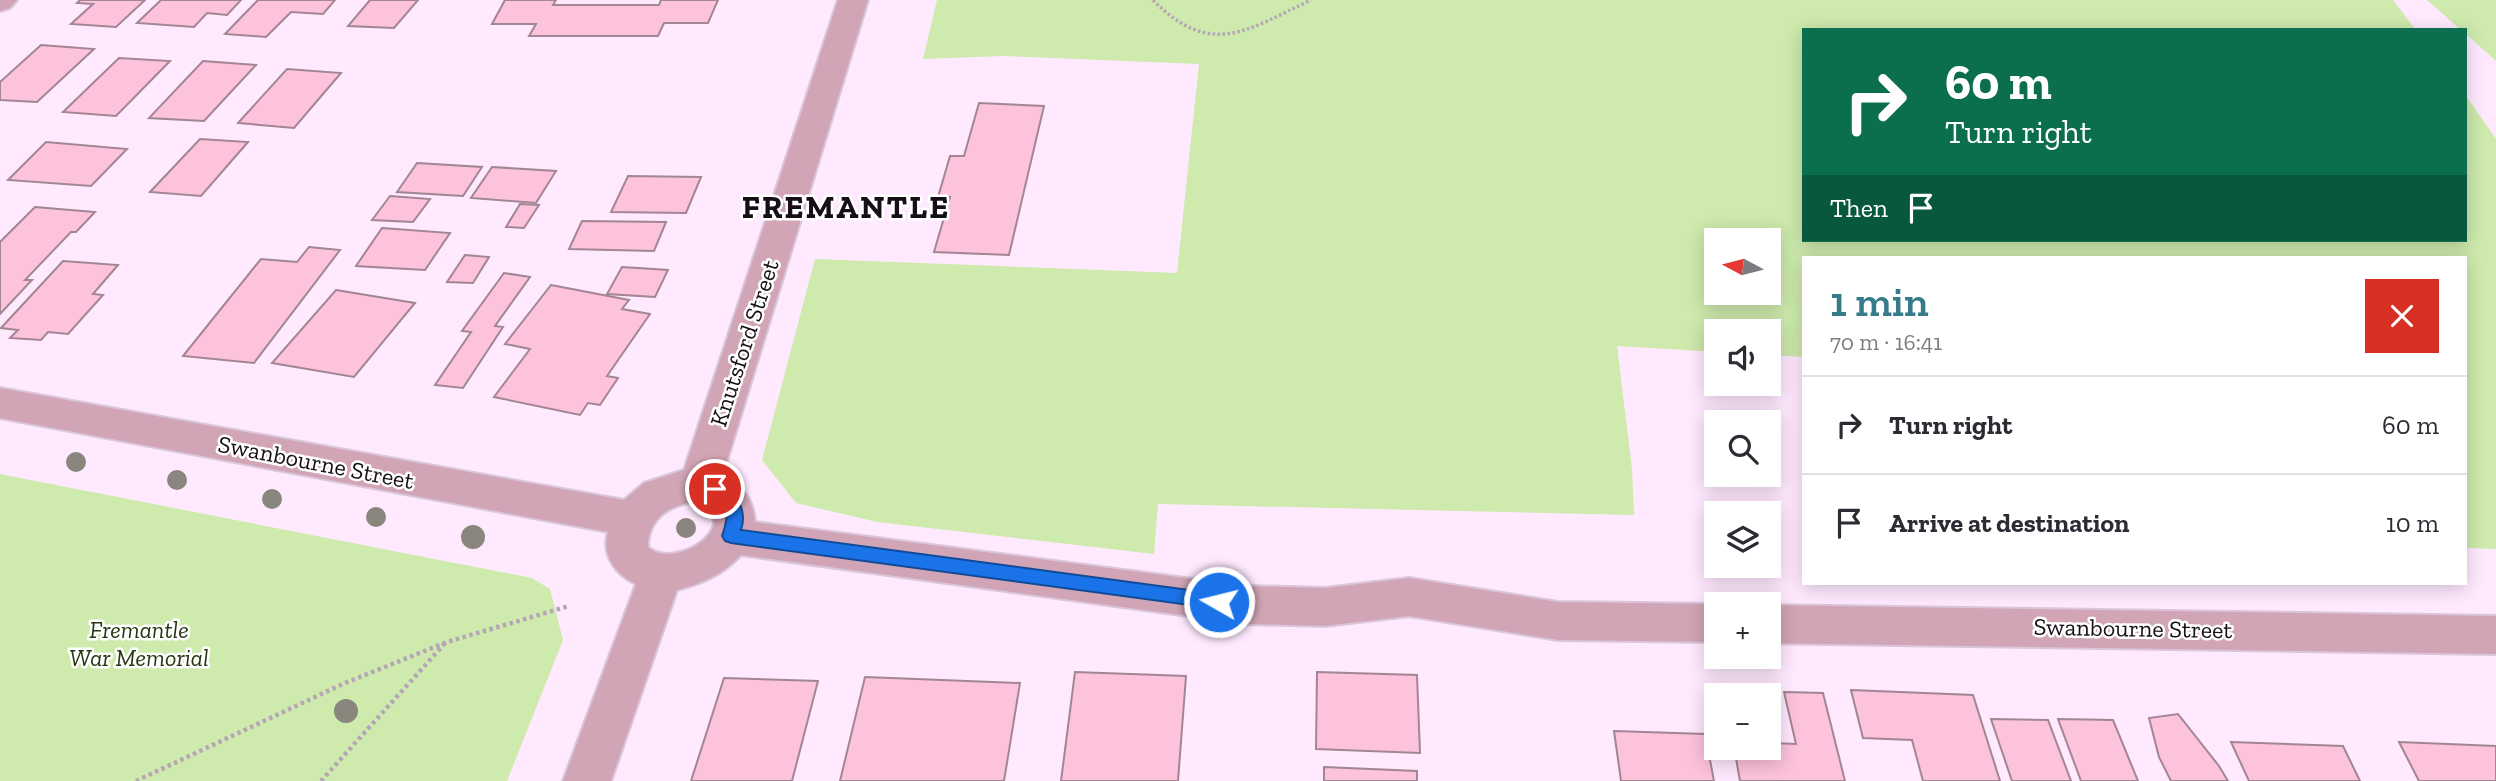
<!DOCTYPE html>
<meta charset="utf-8">
<style>
:root{--surface:#fff;--page:#f2f2f3;--text:#2b2b33;--muted:#7c7c81;--line:#e1e1e2;--accent:#367b89}
body{margin:0;font-family:"Zilla Slab",serif;background:var(--page);color:var(--text);height:100vh;display:flex;flex-direction:column;font-size:26px;white-space:nowrap}
*{box-sizing:border-box;margin:0}
p{font-size:23px;color:var(--muted)}
.icon{flex:none;width:38px;height:38px;fill:none;stroke:currentColor;stroke-width:2;stroke-linecap:round;stroke-linejoin:round}
.map{position:relative;flex:1;overflow:hidden}
.side{position:absolute;left:1802px;top:256px;width:665px;height:329px;display:flex;flex-direction:column;background:var(--surface);border-radius:0px;box-shadow:0 4px 18px #0003}
.side>*{flex:none}
.guide{position:absolute;left:1802px;top:28px;width:665px;height:214px;border-radius:0px;box-shadow:0 4px 18px #0003;background:#0b6e4f;color:#fff;overflow:hidden}
.needle{width:46px;rotate:277deg}
.buttons{position:absolute;left:1704px;top:228px;display:grid;gap:14px}
.buttons a{display:grid;place-items:center;width:77px;height:77px;border-radius:0px;background:var(--surface);box-shadow:0 4px 18px #0003;font-size:35px}
.pin{position:absolute;display:grid;place-items:center;width:60px;height:60px;color:#fff;margin:-30px;border:4px solid #fff;border-radius:50%;box-shadow:0 2px 7px #0007}
.me{position:absolute;width:77px;margin:-38px;rotate:278deg;stroke-linejoin:round;filter:drop-shadow(0 0 5px #0008)}
.turn{display:flex;align-items:center;gap:24px;height:147px;padding:0 28px;font-size:32px}
.turn .icon{width:91px;height:91px;stroke-width:2.5}
.turn b{display:block;font-size:49px;line-height:60px}
.then{display:flex;align-items:center;height:66px;padding:0 28px;background:#0003;gap:14px;font-size:26px}
.round{display:grid;place-items:center;flex:none;width:74px;height:74px;border-radius:0px;background:var(--page)}
.headline{display:flex;align-items:center;justify-content:space-between;height:119px;padding:0 28px}
h1{font-size:42px;font-weight:600;line-height:52px;color:var(--accent)}
ul{padding:0;list-style:none}
li{display:flex;align-items:center;gap:21px;height:98px;padding:0 28px;border-top:2px solid var(--line)}
li div{flex:1}
li b{display:block;font-size:26px}
li em{font-style:normal}
.map>svg:first-child{display:block}
</style>
<div class="map">
<svg width="2496" height="781" viewBox="0 0 2496 781">
<rect width="100%" height="100%" fill="#ffe9ff"/>
<g fill="#ceeaad" fill-rule="evenodd">
<path d="M 937,0 L 2393,0 L 2416,30 L 1804,30 L 1804,240 L 2466,240 L 2466,96 L 2496,139 L 2496,549 L 2466,548 L 2466,257 L 1804,257 L 1804,357 L 1769,355 L 1769,331 L 1717,331 L 1717,352 L 1617,346 L 1632,469 L 1634,515 L 1158,504 L 1154,554 L 877,522 L 796,503 L 762,460 L 815,259 L 1177,273 L 1199,64 L 1003,56 L 923,59 ZM 1717,240 L 1769,240 L 1769,292 L 1717,292 Z"/>
<polygon points="2427,0 2496,0 2496,61 2466,34 2466,30 2461,30"/>
<polygon points="0,474 532,578 550,589 563,640 507,781 0,781"/>
</g>
<g fill="#fdc2dc" stroke="#a28692" stroke-width="2">
<polygon points="80,0 145,0 116,27 71,24 93,4 77,3"/>
<polygon points="161,0 241,0 227,15 207,13 194,27 137,23"/>
<polygon points="258,0 335,0 323,14 291,12 266,37 225,34"/>
<polygon points="370,0 418,0 394,28 348,26"/>
<polygon points="505,0 556,0 553,5 659,5 661,0 718,0 708,23 664,23 658,36 529,36 536,24 492,24"/>
<polygon points="41,45 94,49 37,102 0,100 0,82"/>
<polygon points="119,58 170,61 116,116 63,112"/>
<polygon points="203,61 256,65 204,121 149,118"/>
<polygon points="287,69 341,73 294,128 238,123"/>
<polygon points="979,103 1044,106 1009,255 934,252 950,197 938,197 950,156 964,156"/>
<polygon points="200,139 248,142 201,196 150,192"/>
<polygon points="46,142 127,149 91,186 8,180"/>
<polygon points="417,163 482,167 463,196 397,192"/>
<polygon points="492,167 556,171 536,203 471,198"/>
<polygon points="628,176 701,177 686,213 611,212"/>
<polygon points="390,196 430,199 413,222 372,220"/>
<polygon points="520,204 539,205 524,228 506,227"/>
<polygon points="35,207 95,212 76,232 71,232 25,280 32,280 0,314 0,242"/>
<polygon points="582,221 666,222 654,251 569,249"/>
<polygon points="382,228 450,233 425,270 356,266"/>
<polygon points="309,247 340,250 254,363 183,356 261,259 297,262"/>
<polygon points="465,255 489,257 473,283 447,282"/>
<polygon points="63,261 118,265 93,294 103,295 68,334 48,332 41,340 10,338 18,330 1,328"/>
<polygon points="622,267 668,270 655,297 607,294"/>
<polygon points="504,273 530,277 495,326 503,327 463,388 435,385 471,332 462,331"/>
<polygon points="551,285 629,300 622,309 650,314 607,376 618,378 600,405 588,403 580,415 494,397 530,349 505,344"/>
<polygon points="336,290 415,303 354,377 272,363"/>
<polygon points="1075,672 1186,676 1178,781 1061,781"/>
<polygon points="1317,672 1417,675 1420,753 1316,749"/>
<polygon points="865,677 1020,683 1004,781 840,781"/>
<polygon points="724,678 818,681 792,781 691,781"/>
<polygon points="1851,690 1973,695 2000,781 1923,781 1912,740 1863,738"/>
<polygon points="1784,692 1823,693 1845,781 1740,781 1734,747 1769,747 1769,743 1796,744"/>
<polygon points="2178,714 2219,766 2228,781 2171,781 2159,757 2149,718"/>
<polygon points="1991,719 2048,720 2071,781 2012,781"/>
<polygon points="2058,719 2113,720 2138,781 2081,781"/>
<polygon points="1614,731 1705,734 1714,781 1621,781"/>
<polygon points="2231,742 2343,746 2360,781 2249,781"/>
<polygon points="2399,742 2496,746 2496,781 2419,781"/>
<polygon points="1324,767 1417,771 1417,781 1324,781"/>
</g>
<g fill="none" stroke-linecap="round" stroke-linejoin="round">
<defs>
<g id="minor">
<polygon points="0,0 17,0 10,8 0,11"/>
<path d="M 838,0 L 868,0 L 722,477 C 743,485 753,499 755,522 L 1247,586 L 1325,588 L 1409,578 L 1558,602 L 1717,604 L 1717,642 L 1558,640 L 1409,616 L 1325,626 L 1247,624 L 741,555 C 722,575 703,583 677,590 L 611,781 L 563,781 L 636,584 C 616,575 601,555 608,532 L 0,418 L 0,388 L 624,500 L 644,483 L 684,470 ZM 697,502 L 708,506 L 713,513 C 713,517 714,521 714,524 C 709,547 665,564 648,547 C 648,518 670,504 697,502 Z"/>
<polygon points="1769,605 2496,616 2496,654 1769,643"/>
</g>
</defs>
<use href="#minor" stroke="#dac6da" stroke-width="4"/>
<path stroke="#b6a5b6" stroke-width="3.5" stroke-dasharray="2.5 2.5" stroke-linecap="butt" d="M 1153,0 C 1211,59 1247,30 1311,0"/>
<g stroke="#b6a5b6" stroke-width="4.5" stroke-dasharray="3.5 3.5" stroke-linecap="butt">
<polyline points="136,781 345,683 447,642 569,606"/>
<polyline points="321,781 446,642"/>
</g>
<use href="#minor" fill="#d1a5b5" fill-rule="evenodd"/>
</g>
<g fill="#89877d">
<circle cx="76" cy="462" r="10"/>
<circle cx="177" cy="480" r="10"/>
<circle cx="272" cy="499" r="10"/>
<circle cx="376" cy="517" r="10"/>
<circle cx="686" cy="528" r="10"/>
<circle cx="473" cy="537" r="12"/>
<circle cx="346" cy="711" r="12"/>
</g>
<path fill="#1a73e8" stroke="#114b97" stroke-width="2" d="M 715,482 C 735,489 748,509 741,530 L 1219,594 L 1226,596 L 1228,602 L 1226,607 L 1219,609 L 731,543 L 725,541 L 722,536 C 734,501 720,511 706,489 L 709,484 Z"/>
<g text-anchor="middle" dominant-baseline="central" stroke-width="5" stroke-linejoin="round" paint-order="stroke">
<g font-size="24" fill="#160f17" stroke="#fff">
<text transform="translate(744 343) rotate(-72)">Knutsford Street</text>
<text transform="translate(316 462) rotate(11)">Swanbourne Street</text>
<text transform="translate(2133 628) rotate(1)">Swanbourne Street</text>
</g>
<g font-size="24" font-style="italic" fill="#283612" stroke="#fff">
<text x="139" y="629">Fremantle<tspan x="139" dy="28">War Memorial</tspan></text>
</g>
<g font-size="32" font-weight="bold" letter-spacing="2" fill="#160f17" stroke="#fff">
<text x="846" y="207">FREMANTLE</text>
</g>
</g>
</svg>
<div class="buttons">
<a><svg class="needle" viewBox="-14 -14 28 28"><path d="M0-13l5 13h-10z" fill="#e53935"/><path d="M0 13l5-13h-10z" fill="#7c7c81"/></svg></a>
<a><svg class="icon" aria-label="sound" viewBox="0 0 24 24"><path d="M4 9h4l5-4v14l-5-4H4zM17 9q2 3 0 6"/></svg></a>
<a><svg class="icon" aria-label="search" viewBox="0 0 24 24"><circle cx="10" cy="10" r="6"/><path d="M15 15l6 6"/></svg></a>
<a><svg class="icon" aria-label="layers" viewBox="0 0 24 24"><path d="M12 4l9 5-9 5-9-5zM3 14l9 5 9-5"/></svg></a>
<a>+</a>
<a>−</a>
</div>
<div class="pin" style="left:715px;top:489px;background:#d93025"><svg class="icon" aria-label="arrive" viewBox="0 0 24 24"><path d="M6 21V4h12l-3 4 3 4H6"/></svg></div>
<svg class="me" style="left:1219px;top:602px" viewBox="-20 -20 40 40"><circle r="17" fill="#1a73e8" stroke="#fff" stroke-width="3"/><path d="M0-11L8 9 0 5-8 9z" fill="#fff"/></svg>
<div class="guide">
<div class="turn"><svg class="icon" aria-label="right" viewBox="0 0 24 24"><path d="M7 20v-9h11M14 6l5 5-5 5"/></svg><div><b>60 m</b>Turn right</div></div>
<div class="then">Then<svg class="icon" aria-label="arrive" viewBox="0 0 24 24"><path d="M6 21V4h12l-3 4 3 4H6"/></svg></div>
</div>
<section class="side">
<div class="headline"><div><h1>1 min</h1><p>70 m · 16:41</p></div><a class="round" style="background:#d93025;color:#fff"><svg class="icon" aria-label="close" viewBox="0 0 24 24"><path d="M6 6l12 12M18 6L6 18"/></svg></a></div>
<ul>
<li><svg class="icon" aria-label="right" viewBox="0 0 24 24"><path d="M7 20v-9h11M14 6l5 5-5 5"/></svg><div><b>Turn right</b></div><em>60 m</em></li>
<li><svg class="icon" aria-label="arrive" viewBox="0 0 24 24"><path d="M6 21V4h12l-3 4 3 4H6"/></svg><div><b>Arrive at destination</b></div><em>10 m</em></li>
</ul>
</section>
</div>
